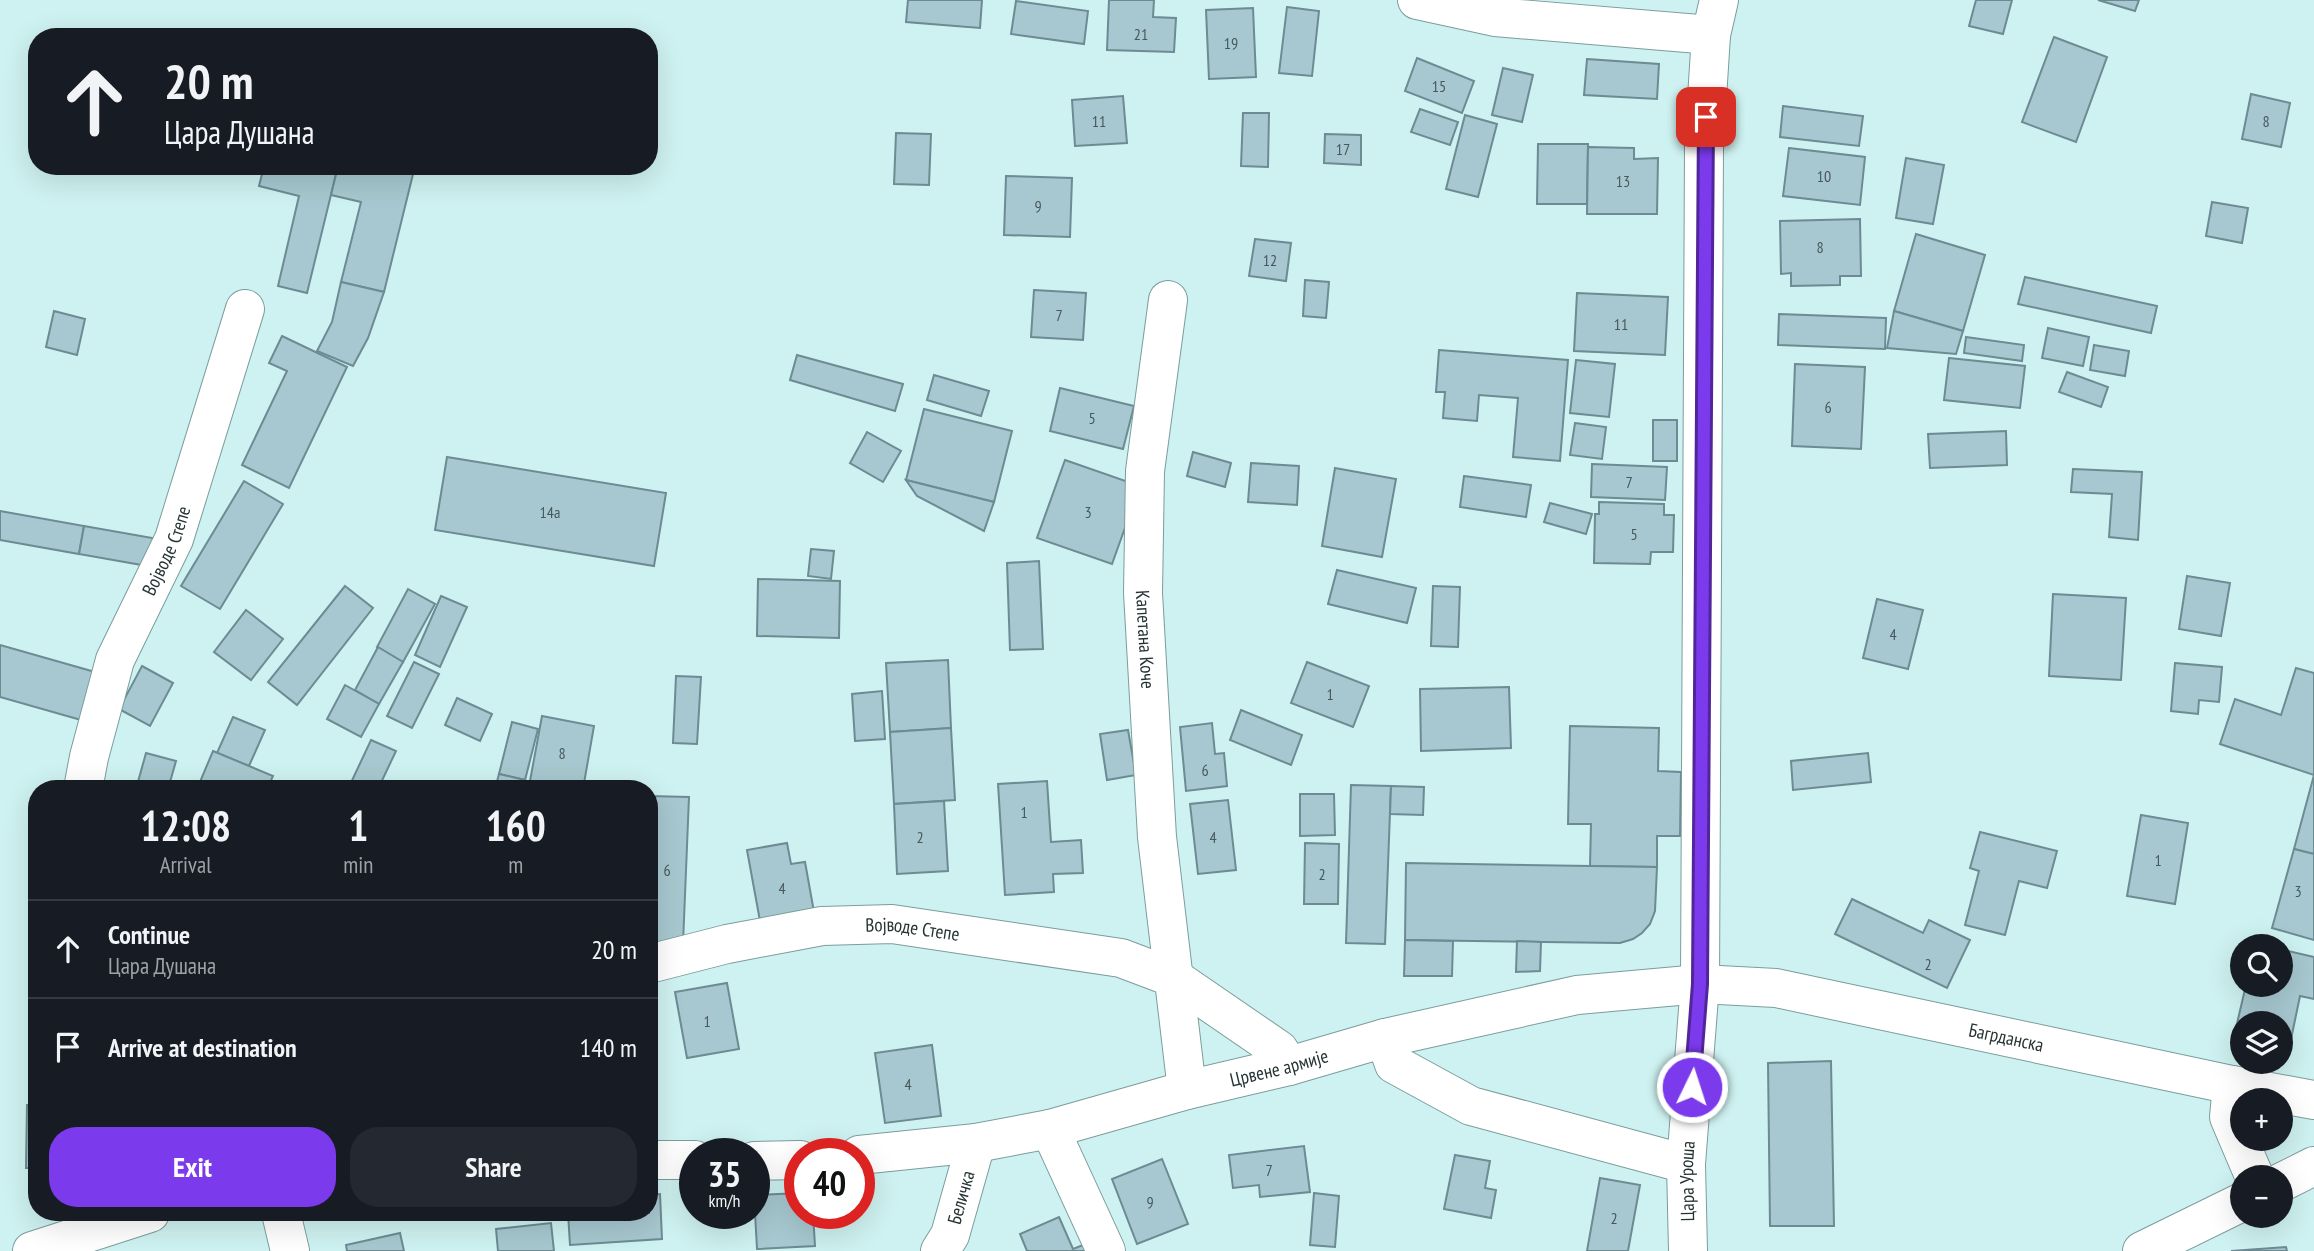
<!DOCTYPE html>
<meta charset="utf-8">
<style>
:root{--surface:#171b24;--page:#242831;--text:#f1f3f6;--muted:#9ea1a6;--line:#363941;--accent:#7c3aed}
body{margin:0;font-family:"PT Sans Narrow",sans-serif;background:var(--page);color:var(--text);height:100vh;display:flex;flex-direction:column;font-size:26px;white-space:nowrap}
*{box-sizing:border-box;margin:0}
p{font-size:23px;color:var(--muted)}
.icon{flex:none;width:38px;height:38px;fill:none;stroke:currentColor;stroke-width:2;stroke-linecap:round;stroke-linejoin:round}
.map{position:relative;flex:1;overflow:hidden}
.sheet{position:absolute;left:28px;top:780px;width:630px;height:441px;display:flex;flex-direction:column;background:var(--surface);border-radius:28px;box-shadow:0 7px 28px #0002}
.sheet>*{flex:none}
.hud{position:absolute;left:28px;top:28px;width:630px;height:147px;border-radius:28px;box-shadow:0 7px 28px #0002;background:#171b24;color:var(--text);overflow:hidden}
.tools{position:absolute;left:2230px;top:934px;display:grid;gap:14px}
.tools a{display:grid;place-items:center;width:63px;height:63px;border-radius:50%;background:var(--surface);box-shadow:0 7px 28px #0002;font-size:35px}
.speed{position:absolute;left:679px;top:1138px;display:flex;gap:14px;font-size:35px;font-weight:700;text-align:center}
.speed>*{display:grid;place-content:center;width:91px;height:91px;border-radius:50%;background:var(--surface);box-shadow:0 7px 28px #0002;line-height:1}
.speed small{font-size:18px;font-weight:400}
.speed .limit{border:10px solid #d22;background:#fff;color:#111}
.pin{position:absolute;display:grid;place-items:center;width:60px;height:60px;color:#fff;margin:-30px;border-radius:14px;box-shadow:0 4px 10px #0006}
.me{position:absolute;width:77px;margin:-38px;rotate:4deg;stroke-linejoin:round;filter:drop-shadow(0 0 5px #0008)}
.turn{display:flex;align-items:center;gap:24px;height:147px;padding:0 21px;font-size:32px}
.turn .icon{width:91px;height:91px;stroke-width:2.5}
.turn b{display:block;font-size:49px;line-height:60px}
.eta{display:flex;justify-content:space-evenly;align-items:center;height:119px;text-align:center}
.eta b{font-size:42px;font-weight:600;line-height:49px}
.cta{display:flex;gap:14px;margin-top:auto;padding:14px 21px}
.cta a{flex:1;height:80px;border-radius:28px;background:var(--accent);color:#fff;font-size:28px;font-weight:600;line-height:80px;text-align:center}
.cta a+a{background:var(--page);color:var(--text)}
ul{padding:0;list-style:none}
li{display:flex;align-items:center;gap:21px;height:98px;padding:0 21px;border-top:2px solid var(--line)}
li div{flex:1}
li b{display:block;font-size:26px}
li em{font-style:normal}
.map>svg:first-child{display:block}
</style>
<div class="map">
<svg width="2314" height="1251" viewBox="0 0 2314 1251">
<rect width="100%" height="100%" fill="#cef2f1"/>
<g fill="#a7c8d0" stroke="#6c8b93" stroke-width="2">
<polygon points="908,0 982,0 980,28 906,22"/>
<polygon points="1109,0 1154,0 1153,17 1176,18 1174,52 1107,50"/>
<polygon points="1976,0 2012,0 2003,34 1969,26"/>
<polygon points="2098,0 2139,0 2135,11"/>
<polygon points="1016,1 1088,11 1084,44 1011,34"/>
<polygon points="1287,7 1319,11 1312,76 1279,73"/>
<polygon points="1253,8 1256,77 1209,79 1206,10"/>
<polygon points="2054,37 2107,57 2076,142 2022,122"/>
<polygon points="1417,58 1474,81 1462,113 1405,91"/>
<polygon points="1587,59 1659,64 1657,99 1584,95"/>
<polygon points="1503,68 1533,75 1522,122 1492,115"/>
<polygon points="2251,94 2290,103 2281,147 2242,139"/>
<polygon points="1123,96 1127,143 1075,146 1072,100"/>
<polygon points="1783,106 1863,116 1859,146 1780,137"/>
<polygon points="1420,109 1458,122 1450,145 1411,132"/>
<polygon points="1243,113 1269,113 1268,167 1241,166"/>
<polygon points="1465,115 1497,124 1478,197 1446,189"/>
<polygon points="896,133 931,134 929,185 894,184"/>
<polygon points="1325,134 1361,135 1361,165 1324,163"/>
<polygon points="1538,144 1588,144 1587,204 1537,204"/>
<polygon points="1588,147 1634,148 1634,159 1658,158 1657,214 1587,214"/>
<polygon points="1789,148 1865,157 1860,205 1783,196"/>
<polygon points="1906,158 1944,165 1933,224 1896,218"/>
<polygon points="264,166 338,166 307,293 278,286 299,196 259,186"/>
<polygon points="338,166 415,166 384,292 341,282 361,202 331,195"/>
<polygon points="1006,176 1072,178 1070,237 1004,235"/>
<polygon points="2212,202 2248,208 2242,243 2206,236"/>
<polygon points="1860,219 1861,276 1840,276 1840,285 1791,286 1791,273 1781,274 1780,221"/>
<polygon points="1916,234 1985,255 1963,331 1894,311"/>
<polygon points="1255,239 1291,243 1286,281 1249,276"/>
<polygon points="2025,277 2157,306 2151,333 2018,304"/>
<polygon points="1305,280 1329,282 1326,318 1303,316"/>
<polygon points="341,282 384,292 368,338 353,366 317,351 332,322"/>
<polygon points="1034,290 1086,293 1083,340 1031,337"/>
<polygon points="1577,293 1668,297 1665,355 1574,351"/>
<polygon points="54,311 85,319 77,355 46,347"/>
<polygon points="1894,311 1963,331 1956,354 1887,348"/>
<polygon points="1779,314 1886,318 1885,349 1778,345"/>
<polygon points="2048,328 2089,337 2083,366 2042,358"/>
<polygon points="282,336 347,367 289,488 242,465 287,371 269,363"/>
<polygon points="1966,337 2024,345 2022,361 1964,353"/>
<polygon points="2094,345 2129,351 2125,376 2090,370"/>
<polygon points="1439,350 1568,360 1560,461 1513,457 1518,398 1479,395 1477,421 1443,418 1445,392 1436,392"/>
<polygon points="797,355 903,384 895,411 790,380"/>
<polygon points="1949,358 2025,366 2020,408 1944,400"/>
<polygon points="1576,360 1615,364 1609,417 1570,413"/>
<polygon points="1795,364 1865,367 1861,449 1792,446"/>
<polygon points="2067,372 2108,387 2101,407 2059,392"/>
<polygon points="934,375 989,391 981,416 927,400"/>
<polygon points="1060,388 1134,406 1123,449 1050,431"/>
<polygon points="924,409 1012,431 994,502 906,480"/>
<rect x="1653" y="420" width="24" height="41"/>
<polygon points="1575,423 1606,427 1602,459 1570,455"/>
<polygon points="2006,431 2007,465 1930,468 1928,434"/>
<polygon points="867,432 901,451 883,482 850,463"/>
<polygon points="1193,452 1231,463 1225,487 1187,476"/>
<polygon points="447,457 666,493 654,566 435,530"/>
<polygon points="1065,460 1140,486 1112,564 1037,538"/>
<polygon points="1251,463 1299,466 1297,505 1248,502"/>
<polygon points="1592,464 1667,467 1665,500 1591,497"/>
<polygon points="1335,468 1396,479 1382,557 1322,546"/>
<polygon points="2073,469 2142,472 2138,540 2109,537 2112,494 2071,492"/>
<polygon points="1464,476 1531,485 1526,517 1460,507"/>
<polygon points="906,480 994,502 984,531 917,496"/>
<polygon points="244,481 283,504 220,609 181,586"/>
<polygon points="1599,502 1664,504 1664,515 1674,515 1673,552 1651,552 1650,564 1594,563 1595,514 1599,514"/>
<polygon points="1550,503 1592,514 1586,534 1544,522"/>
<polygon points="0,511 84,526 79,554 0,540"/>
<polygon points="84,526 158,539 153,567 79,554"/>
<polygon points="811,549 834,551 831,579 808,576"/>
<polygon points="1039,561 1043,649 1010,650 1007,563"/>
<polygon points="1337,570 1416,588 1407,623 1328,604"/>
<polygon points="2187,576 2230,583 2221,636 2179,629"/>
<polygon points="758,579 840,581 839,638 757,636"/>
<polygon points="345,586 373,608 297,705 268,682"/>
<polygon points="1433,586 1460,587 1458,647 1431,646"/>
<polygon points="408,589 435,604 403,662 377,647"/>
<polygon points="2053,594 2126,598 2121,680 2049,676"/>
<polygon points="441,596 467,607 440,667 415,655"/>
<polygon points="1877,599 1923,610 1908,669 1863,658"/>
<polygon points="246,610 283,639 251,680 214,652"/>
<polygon points="0,645 95,672 81,720 0,697"/>
<polygon points="378,647 403,662 379,704 355,690"/>
<polygon points="948,660 951,728 890,732 886,663"/>
<polygon points="414,662 439,674 412,728 387,716"/>
<polygon points="1307,662 1369,686 1353,727 1291,703"/>
<polygon points="2175,663 2222,667 2219,702 2199,700 2198,714 2171,711"/>
<polygon points="142,666 173,683 150,726 119,709"/>
<polygon points="2296,668 2314,673 2314,775 2220,744 2235,699 2281,715"/>
<polygon points="676,676 701,677 697,744 673,743"/>
<polygon points="345,685 379,704 361,737 327,719"/>
<polygon points="1509,687 1511,748 1421,751 1420,689"/>
<polygon points="882,691 885,739 855,741 852,694"/>
<polygon points="457,698 492,714 480,741 445,725"/>
<polygon points="1241,710 1302,735 1291,765 1230,740"/>
<polygon points="542,716 594,726 583,789 530,781"/>
<polygon points="233,717 265,730 249,766 217,753"/>
<polygon points="512,722 538,729 525,780 499,774"/>
<polygon points="1212,723 1215,754 1224,753 1227,786 1186,791 1180,727"/>
<polygon points="1570,726 1659,728 1658,771 1681,772 1680,836 1657,836 1657,867 1590,866 1591,824 1568,824"/>
<polygon points="951,728 955,800 894,804 890,732"/>
<polygon points="1128,730 1136,775 1107,780 1100,734"/>
<polygon points="371,740 396,751 378,789 348,789"/>
<polygon points="213,751 273,776 267,789 197,789"/>
<polygon points="146,753 176,761 168,789 136,789"/>
<polygon points="1868,753 1871,782 1793,790 1791,761"/>
<polygon points="499,774 525,780 522,789 495,789"/>
<polygon points="2314,775 2314,854 2294,849"/>
<polygon points="1047,781 1051,842 1081,840 1083,873 1053,874 1054,892 1005,895 998,784"/>
<polygon points="1351,785 1391,786 1385,944 1346,943"/>
<polygon points="1391,786 1424,787 1423,815 1390,814"/>
<polygon points="1300,794 1334,794 1335,835 1300,836"/>
<polygon points="649,796 689,797 683,944 649,943"/>
<polygon points="1228,800 1236,870 1198,874 1190,804"/>
<polygon points="944,801 948,871 897,874 894,804"/>
<polygon points="2141,815 2188,823 2175,904 2127,896"/>
<polygon points="1980,832 2057,851 2047,888 2019,881 2005,935 1965,925 1979,871 1970,868"/>
<polygon points="787,843 791,864 805,862 814,912 760,921 747,850"/>
<polygon points="1305,843 1339,844 1338,904 1304,904"/>
<polygon points="2294,849 2314,854 2314,940 2272,928"/>
<polygon points="1406,863 1657,867 1655,911 1650,924 1642,933 1633,939 1620,943 1405,940"/>
<polygon points="1852,899 1923,933 1929,920 1970,940 1947,988 1835,934"/>
<polygon points="1405,940 1453,941 1452,976 1404,976"/>
<polygon points="1517,941 1541,942 1540,971 1516,972"/>
<polygon points="2280,949 2314,957 2314,999 2300,996 2290,1044 2280,1042 2280,1024 2242,1024 2242,1034 2235,1032 2246,985 2280,985"/>
<polygon points="727,983 739,1049 687,1058 675,992"/>
<polygon points="932,1045 941,1116 885,1123 875,1053"/>
<polygon points="1831,1061 1834,1226 1770,1226 1768,1063"/>
<polygon points="27,1105 37,1105 37,1168 26,1168"/>
<polygon points="1304,1146 1310,1192 1260,1197 1259,1185 1233,1188 1229,1155"/>
<polygon points="1455,1155 1490,1161 1485,1188 1496,1190 1491,1218 1444,1209"/>
<polygon points="1162,1159 1188,1224 1137,1244 1112,1179"/>
<polygon points="1600,1178 1640,1185 1628,1251 1587,1251"/>
<polygon points="800,1193 800,1213 813,1213 815,1246 757,1249 754,1195"/>
<polygon points="1314,1193 1339,1196 1335,1247 1310,1245"/>
<polygon points="660,1194 662,1239 570,1245 568,1213 649,1213 649,1195"/>
<polygon points="1059,1217 1073,1249 1083,1245 1086,1251 1027,1251 1020,1234"/>
<polygon points="551,1223 554,1251 498,1251 496,1229"/>
<polygon points="400,1233 404,1251 347,1251 346,1245"/>
<polygon points="2286,1247 2287,1251 2231,1251"/>
</g>
<g fill="none" stroke-linecap="round" stroke-linejoin="round">
<defs>
<g id="minor">
<polyline points="1417,0 1495,17 1711,35"/>
<path id="s1" d="M 1168,300 L 1145,471 L 1143,593 L 1157,837 L 1187,1090"/>
<path id="s2" d="M 83,789 L 89,757 L 115,660 L 174,539 L 245,309"/>
<path id="s3" d="M 649,964 L 727,944 L 822,926 L 892,924 L 1121,958 L 1174,978 L 1279,1050 L 1289,1066"/>
<polyline points="1385,1038 1394,1064 1471,1106 1686,1164"/>
<polyline points="2232,1085 2229,1117 2255,1178"/>
<polyline points="1050,1129 1106,1251"/>
<path id="s4" d="M 859,1155 L 976,1143 L 1050,1129 L 1187,1090 L 1289,1066 L 1385,1038 L 1577,995 L 1700,984 L 1776,988 L 2232,1085 L 2314,1100"/>
<polyline points="649,1160 695,1160"/>
<polyline points="754,1161 800,1160"/>
<polyline points="2280,1183 2314,1166"/>
<polyline points="281,1213 290,1251"/>
<polyline points="32,1251 150,1213"/>
<path id="s5" d="M 940,1251 L 950,1235 L 976,1143"/>
<path id="s6" d="M 1688,1251 L 1686,1164 L 1700,984 L 1704,145 L 1711,35 L 1719,0"/>
<polyline points="2142,1251 2242,1202"/>
</g>
</defs>
<use href="#minor" stroke="#7b9d9c" stroke-width="40"/>
<use href="#minor" stroke="#fff" stroke-width="38"/>
</g>
<g fill="none" stroke-linecap="round" stroke-linejoin="round">
<defs>
<polyline id="route" points="1692,1087 1700,984 1706,117"/>
</defs>
<use href="#route" stroke="#51269a" stroke-width="18"/>
<use href="#route" stroke="#7c3aed" stroke-width="12"/>
</g>
<g text-anchor="middle" dominant-baseline="central" stroke-width="7" stroke-linejoin="round" paint-order="stroke">
<g font-size="16" fill="#46585a">
<text x="1141" y="34">21</text>
<text x="1231" y="43">19</text>
<text x="1439" y="86">15</text>
<text x="1099" y="121">11</text>
<text x="2266" y="121">8</text>
<text x="1343" y="149">17</text>
<text x="1824" y="176">10</text>
<text x="1623" y="181">13</text>
<text x="1038" y="206">9</text>
<text x="1820" y="247">8</text>
<text x="1270" y="260">12</text>
<text x="1059" y="315">7</text>
<text x="1621" y="324">11</text>
<text x="1828" y="407">6</text>
<text x="1092" y="418">5</text>
<text x="1629" y="482">7</text>
<text x="550" y="512">14a</text>
<text x="1088" y="512">3</text>
<text x="1634" y="534">5</text>
<text x="1893" y="634">4</text>
<text x="1330" y="694">1</text>
<text x="562" y="753">8</text>
<text x="1205" y="770">6</text>
<text x="1024" y="812">1</text>
<text x="920" y="837">2</text>
<text x="1213" y="837">4</text>
<text x="2158" y="860">1</text>
<text x="667" y="870">6</text>
<text x="1322" y="874">2</text>
<text x="782" y="888">4</text>
<text x="2298" y="891">3</text>
<text x="1928" y="964">2</text>
<text x="707" y="1021">1</text>
<text x="908" y="1084">4</text>
<text x="1269" y="1170">7</text>
<text x="1150" y="1202">9</text>
<text x="1614" y="1218">2</text>
</g>
<g font-size="19" fill="#253333" stroke="#e1fefd">
<text stroke="none"><textPath href="#s2" startOffset="254">Војводе Степе</textPath></text>
<text stroke="none"><textPath href="#s1" startOffset="341">Капетана Коче</textPath></text>
<text stroke="none"><textPath href="#s3" startOffset="268">Војводе Степе</textPath></text>
<text stroke="none"><textPath href="#s4" startOffset="1172">Багрданска</textPath></text>
<text stroke="none"><textPath href="#s4" startOffset="430">Црвене армије</textPath></text>
<text stroke="none"><textPath href="#s6" startOffset="70">Цара Уроша</textPath></text>
<text stroke="none"><textPath href="#s5" startOffset="58">Беличка</textPath></text>
</g>
</g>
</svg>
<div class="tools">
<a><svg class="icon" aria-label="search" viewBox="0 0 24 24"><circle cx="10" cy="10" r="6"/><path d="M15 15l6 6"/></svg></a>
<a><svg class="icon" aria-label="layers" viewBox="0 0 24 24"><path d="M12 4l9 5-9 5-9-5zM3 14l9 5 9-5"/></svg></a>
<a>+</a>
<a>−</a>
</div>
<div class="speed"><div>35<small>km/h</small></div><div class="limit">40</div></div>
<div class="pin" style="left:1706px;top:117px;background:#d93025"><svg class="icon" aria-label="arrive" viewBox="0 0 24 24"><path d="M6 21V4h12l-3 4 3 4H6"/></svg></div>
<svg class="me" style="left:1692px;top:1087px" viewBox="-20 -20 40 40"><circle r="17" fill="#7c3aed" stroke="#fff" stroke-width="3"/><path d="M0-11L8 9 0 5-8 9z" fill="#fff"/></svg>
<div class="hud">
<div class="turn"><svg class="icon" aria-label="ahead" viewBox="0 0 24 24"><path d="M12 20V5M6 11l6-6 6 6"/></svg><div><b>20 m</b>Цара Душана</div></div>
</div>
<section class="sheet">
<div class="eta">
<div><b>12:08</b><p>Arrival</p></div>
<div><b>1</b><p>min</p></div>
<div><b>160</b><p>m</p></div>
</div>
<ul>
<li><svg class="icon" aria-label="ahead" viewBox="0 0 24 24"><path d="M12 20V5M6 11l6-6 6 6"/></svg><div><b>Continue</b><p>Цара Душана</p></div><em>20 m</em></li>
<li><svg class="icon" aria-label="arrive" viewBox="0 0 24 24"><path d="M6 21V4h12l-3 4 3 4H6"/></svg><div><b>Arrive at destination</b></div><em>140 m</em></li>
</ul>
<div class="cta"><a>Exit</a><a>Share</a></div>
</section>
</div>
